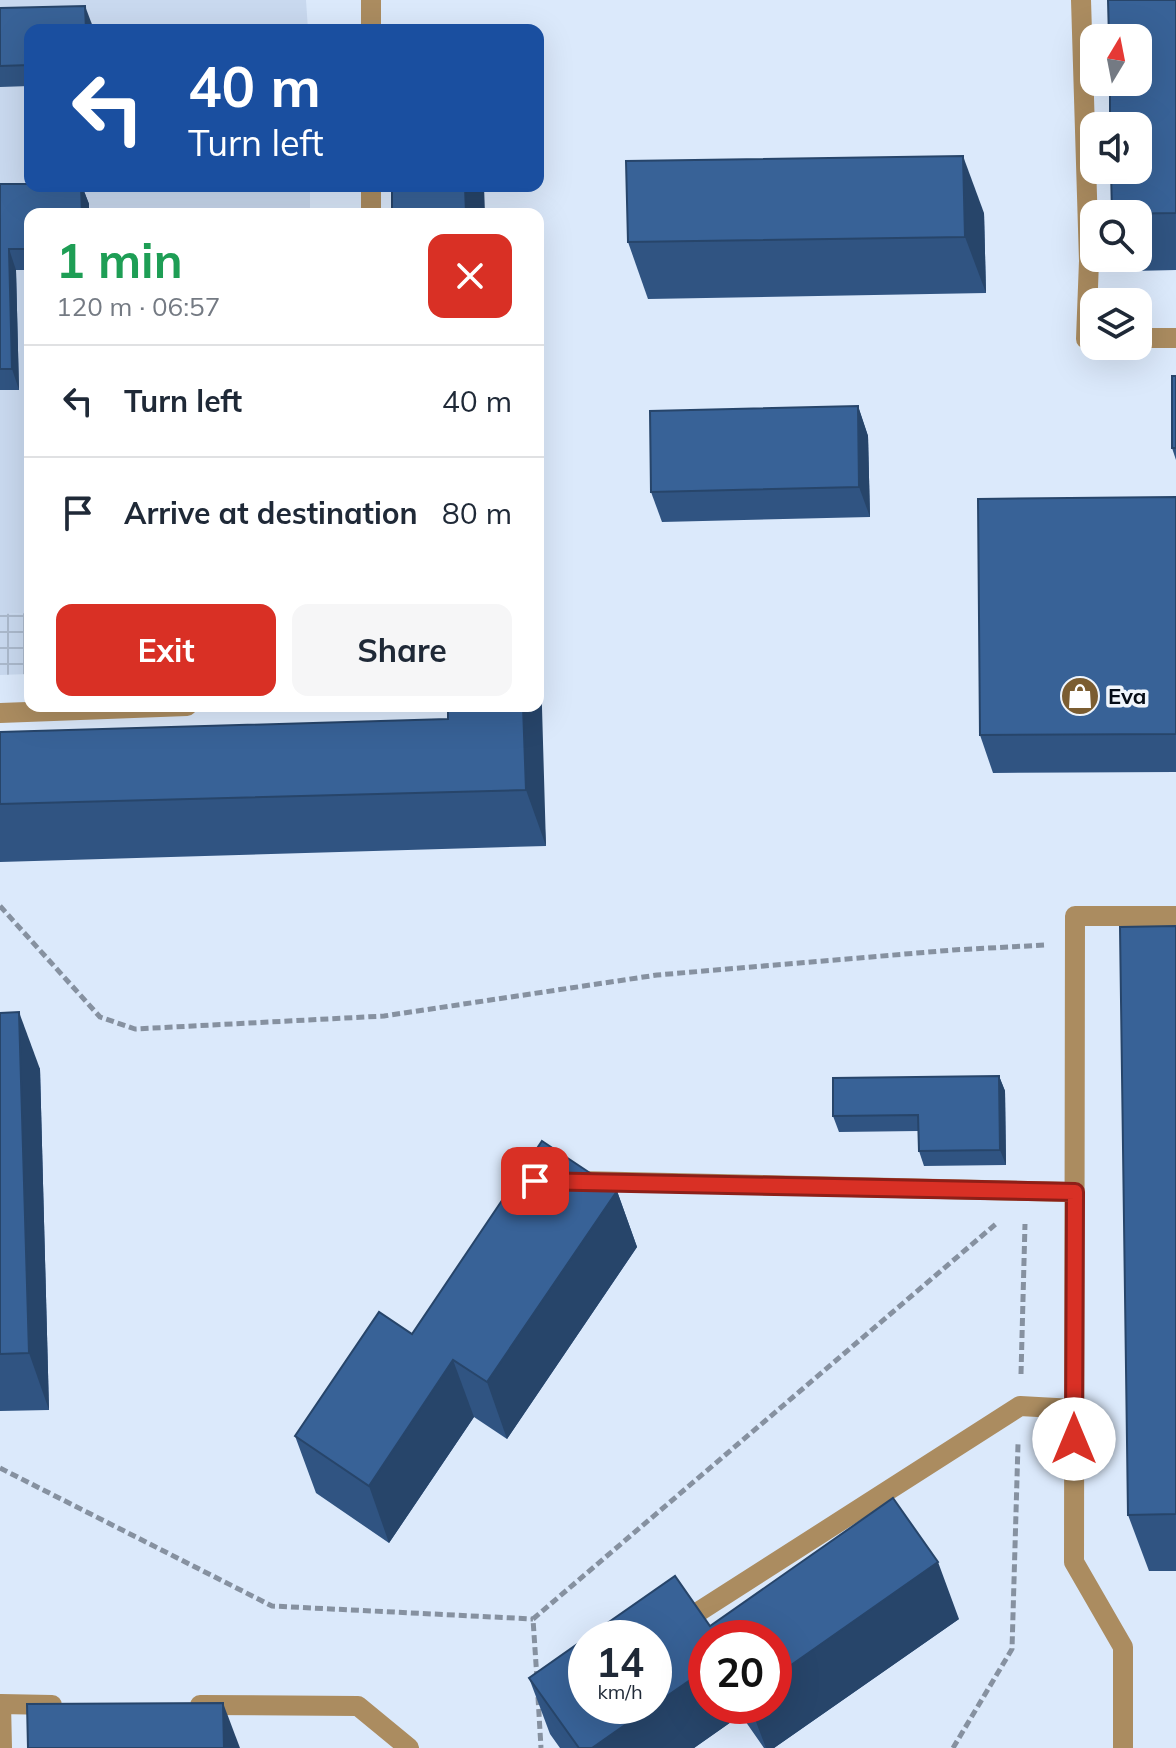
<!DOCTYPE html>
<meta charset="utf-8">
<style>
:root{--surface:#fff;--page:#f6f6f7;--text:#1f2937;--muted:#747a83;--line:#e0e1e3;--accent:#d93025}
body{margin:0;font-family:Mulish,sans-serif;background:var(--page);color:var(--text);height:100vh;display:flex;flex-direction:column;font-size:30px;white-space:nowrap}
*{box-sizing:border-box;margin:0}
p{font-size:26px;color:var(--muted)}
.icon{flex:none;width:44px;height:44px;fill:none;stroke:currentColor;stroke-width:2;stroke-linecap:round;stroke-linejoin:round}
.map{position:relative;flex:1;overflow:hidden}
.side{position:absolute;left:24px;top:208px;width:520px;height:504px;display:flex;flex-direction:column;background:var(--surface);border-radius:16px;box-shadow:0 8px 32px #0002}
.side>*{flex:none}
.top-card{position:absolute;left:24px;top:24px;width:520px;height:168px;border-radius:16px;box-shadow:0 8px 32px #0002;background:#1a4fa0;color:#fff;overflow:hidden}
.needle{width:52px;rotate:10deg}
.buttons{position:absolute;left:1080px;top:24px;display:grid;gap:16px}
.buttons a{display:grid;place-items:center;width:72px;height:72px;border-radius:16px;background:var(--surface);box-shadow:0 8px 32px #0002;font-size:40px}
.speed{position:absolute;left:568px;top:1620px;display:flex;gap:16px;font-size:40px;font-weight:700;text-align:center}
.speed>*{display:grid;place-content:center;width:104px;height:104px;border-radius:50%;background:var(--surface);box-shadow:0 8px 32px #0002;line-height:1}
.speed small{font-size:20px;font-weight:400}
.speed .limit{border:12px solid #d22;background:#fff;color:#111}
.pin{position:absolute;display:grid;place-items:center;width:68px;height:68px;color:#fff;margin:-34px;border-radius:16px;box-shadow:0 4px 12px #0006}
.me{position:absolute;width:88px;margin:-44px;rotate:0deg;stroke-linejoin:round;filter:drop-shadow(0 0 6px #0008)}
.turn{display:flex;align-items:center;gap:28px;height:168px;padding:0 32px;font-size:36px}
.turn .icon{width:104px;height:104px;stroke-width:2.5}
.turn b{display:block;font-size:56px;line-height:68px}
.round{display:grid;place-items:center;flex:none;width:84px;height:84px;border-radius:16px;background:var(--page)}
.overview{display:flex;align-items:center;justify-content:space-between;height:136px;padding:0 32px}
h1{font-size:48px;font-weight:700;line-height:60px;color:#1e9e55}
.action{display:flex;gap:16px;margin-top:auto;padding:16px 32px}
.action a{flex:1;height:92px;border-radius:16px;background:var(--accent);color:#fff;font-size:32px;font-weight:700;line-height:92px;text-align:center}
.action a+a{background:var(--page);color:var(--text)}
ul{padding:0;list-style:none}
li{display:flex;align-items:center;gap:24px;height:112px;padding:0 32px;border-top:2px solid var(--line)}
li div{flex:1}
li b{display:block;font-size:30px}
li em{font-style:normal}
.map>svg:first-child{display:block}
</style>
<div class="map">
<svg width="1176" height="1748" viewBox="0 0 1176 1748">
<defs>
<pattern id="industrial-grid" width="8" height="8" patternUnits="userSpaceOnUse" patternTransform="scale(2)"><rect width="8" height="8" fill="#c9d9ef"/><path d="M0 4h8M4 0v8" fill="none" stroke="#abb9cc"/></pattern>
</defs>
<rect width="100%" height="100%" fill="#dbe9fb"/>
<polygon fill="#c9d9ef" points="0,0 306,0 308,30 30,30 30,186 310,186 310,214 30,214 30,613 0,614"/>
<polygon fill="url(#industrial-grid)" points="30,613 30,674 0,675 0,614"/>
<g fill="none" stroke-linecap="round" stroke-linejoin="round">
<g stroke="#8691a0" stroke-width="5" stroke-dasharray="8 4" stroke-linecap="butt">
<polyline points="0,906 100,1017 135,1029 384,1016 657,975 953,950 1045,945"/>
<polyline points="1021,1374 1025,1224"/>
<polyline points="0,1468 272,1606 533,1619"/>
<polyline points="537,1679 533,1619 997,1223"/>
<polyline points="538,1697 541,1748"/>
<polyline points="953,1748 1012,1649 1018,1444"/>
</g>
<g stroke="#ab8c60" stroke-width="20">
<polyline points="1081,0 1089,261 1086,339 1094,339"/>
<polyline points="371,30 371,0"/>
<polyline points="371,214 371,186"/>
<polyline points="1138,338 1176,338"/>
<polyline points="0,713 187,706"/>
<polyline points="579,1181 1075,1192"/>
<polyline points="681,1623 1020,1406 1074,1409"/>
<polyline points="200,1705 358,1706 409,1748"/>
<polyline points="2,1748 1,1704 52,1705"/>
<polyline points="1123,1748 1123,1647 1074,1562 1075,916 1176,916"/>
</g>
</g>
<g fill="#305482" fill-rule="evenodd">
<polygon points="1176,0 1176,270 1132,271 1128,258 1138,258 1138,214"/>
<polygon points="0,8 93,27 93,30 30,30 30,86 0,87"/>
<polygon points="0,184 82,186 89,204 30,214 30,270 16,270 19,390 0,390"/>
<polygon points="984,213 986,293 648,299 628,242"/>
<polygon points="1176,376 1176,460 1172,448"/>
<polygon points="858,406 868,436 870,517 662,522 651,492"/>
<polygon points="1176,497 1176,772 993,773 980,735"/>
<polygon points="538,706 546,846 0,862 0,732 448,719"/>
<polygon points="1176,926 1176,1571 1149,1571 1128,1515"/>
<polygon points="0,1013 40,1069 49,1410 0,1411"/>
<polygon points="999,1076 1005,1091 1006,1165 924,1166 919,1151 918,1131 839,1132 833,1116"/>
<polygon points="617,1191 637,1247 507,1439 474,1417 389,1543 316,1493 295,1436"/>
<path d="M 959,1619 L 774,1748 L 764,1748 L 741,1715 L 694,1748 L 560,1748 L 550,1734 L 529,1678 L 710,1626 ZM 706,1638 L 774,1706 L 706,1706 Z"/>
</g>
<g fill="#27456a">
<polygon points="85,6 93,27 93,30 86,30"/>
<polygon points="963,156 984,213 986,293 965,237"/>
<polygon points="81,186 82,186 89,204 89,214 82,214"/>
<polygon points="465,186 484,186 485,214 466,214"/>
<polygon points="9,249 16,270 19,390 12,369"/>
<polygon points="858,406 868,436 870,517 859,487"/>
<polygon points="538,569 546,846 526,790 523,706 538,706"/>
<polygon points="19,1012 40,1069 49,1410 29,1353"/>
<polygon points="999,1076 1005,1091 1006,1165 1000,1150"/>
<polygon points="617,1191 637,1247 507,1439 487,1382"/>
<polygon points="453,1360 474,1417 389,1543 369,1486"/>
<polygon points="938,1562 959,1619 774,1748 766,1748 750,1706 774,1706 774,1677"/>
<polygon points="706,1669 706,1706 738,1706 741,1715 694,1748 592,1748"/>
<polygon points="223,1703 240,1748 224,1748"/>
</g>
<g fill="#386297" stroke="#27456a" stroke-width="2">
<polygon points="1108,0 1176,0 1176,213 1112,214 1111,170 1138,170 1138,126 1110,126 1110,82 1138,82 1138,38 1109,38"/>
<polygon points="85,6 86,30 30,30 30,65 0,66 0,8"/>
<polygon points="963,156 965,237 628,242 626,161"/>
<polygon points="0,184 30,184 30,186 81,186 82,214 30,214 30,249 9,249 12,369 0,369"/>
<polygon points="392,186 465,186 466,214 392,214"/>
<rect x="1172" y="376" width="4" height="72"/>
<polygon points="858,406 859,487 651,492 650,411"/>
<polygon points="1176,497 1176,734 980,735 978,499"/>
<polygon points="448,706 523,706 526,790 0,804 0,732 448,719"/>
<polygon points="1176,926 1176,1514 1128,1515 1120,927"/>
<polygon points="19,1012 29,1353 0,1354 0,1013"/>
<polygon points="999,1076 1000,1150 919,1151 918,1115 833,1116 833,1078"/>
<polygon points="542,1141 617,1191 487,1382 453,1360 369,1486 295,1436 379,1312 412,1334"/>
<polygon points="893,1498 938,1562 774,1677 774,1638 706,1638 706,1669 654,1705 654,1638 586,1638 675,1576 710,1626"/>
<polygon points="586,1638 586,1706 652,1706 592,1748 579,1748 529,1678"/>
<polygon points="223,1703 224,1748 28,1748 27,1704"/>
</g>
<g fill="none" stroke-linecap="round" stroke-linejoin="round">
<defs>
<polyline id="route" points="535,1181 1075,1192 1074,1439"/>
</defs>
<use href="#route" stroke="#8d1f18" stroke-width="20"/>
<use href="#route" stroke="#d93025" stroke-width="14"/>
</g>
<defs>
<symbol id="shop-disc" viewBox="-11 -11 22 22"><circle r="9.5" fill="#7b5d31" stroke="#f0f5fb"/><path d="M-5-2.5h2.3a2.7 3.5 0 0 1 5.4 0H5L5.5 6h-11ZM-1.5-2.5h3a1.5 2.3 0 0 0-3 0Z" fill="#fff"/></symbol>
</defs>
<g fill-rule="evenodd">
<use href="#shop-disc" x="1058" y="674" width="44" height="44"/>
</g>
<g text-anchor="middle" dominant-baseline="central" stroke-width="7" stroke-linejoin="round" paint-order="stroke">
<g font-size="22" font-weight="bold" fill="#050c16" stroke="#f0f5fb" text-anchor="start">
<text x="1108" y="696">Eva</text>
</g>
</g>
</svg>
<div class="buttons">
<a><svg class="needle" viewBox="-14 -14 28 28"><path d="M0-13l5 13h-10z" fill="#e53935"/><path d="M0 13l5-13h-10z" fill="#747a83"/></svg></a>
<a><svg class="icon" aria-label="sound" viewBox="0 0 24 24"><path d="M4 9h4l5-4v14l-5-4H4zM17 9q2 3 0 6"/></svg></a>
<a><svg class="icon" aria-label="search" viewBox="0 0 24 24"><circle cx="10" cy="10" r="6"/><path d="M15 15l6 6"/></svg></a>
<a><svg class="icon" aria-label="layers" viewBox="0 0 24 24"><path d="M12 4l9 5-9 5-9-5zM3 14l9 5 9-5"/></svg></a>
</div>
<div class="speed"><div>14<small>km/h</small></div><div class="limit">20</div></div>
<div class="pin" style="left:535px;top:1181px;background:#d93025"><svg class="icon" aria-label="arrive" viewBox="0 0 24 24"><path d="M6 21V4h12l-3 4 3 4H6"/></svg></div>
<svg class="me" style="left:1074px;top:1439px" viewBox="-20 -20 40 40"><circle r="19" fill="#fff"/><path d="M0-13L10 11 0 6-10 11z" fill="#d93025"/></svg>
<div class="top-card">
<div class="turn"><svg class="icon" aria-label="left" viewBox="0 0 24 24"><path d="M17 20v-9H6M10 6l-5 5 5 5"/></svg><div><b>40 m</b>Turn left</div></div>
</div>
<section class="side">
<div class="overview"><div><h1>1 min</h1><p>120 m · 06:57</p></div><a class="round" style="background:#d93025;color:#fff"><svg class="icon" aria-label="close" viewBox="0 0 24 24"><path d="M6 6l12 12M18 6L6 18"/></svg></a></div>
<ul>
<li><svg class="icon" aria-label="left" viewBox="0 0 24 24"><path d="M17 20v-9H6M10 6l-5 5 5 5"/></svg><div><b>Turn left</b></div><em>40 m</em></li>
<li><svg class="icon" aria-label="arrive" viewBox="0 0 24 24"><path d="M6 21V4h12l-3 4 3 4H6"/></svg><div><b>Arrive at destination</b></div><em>80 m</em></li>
</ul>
<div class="action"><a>Exit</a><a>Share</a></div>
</section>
</div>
